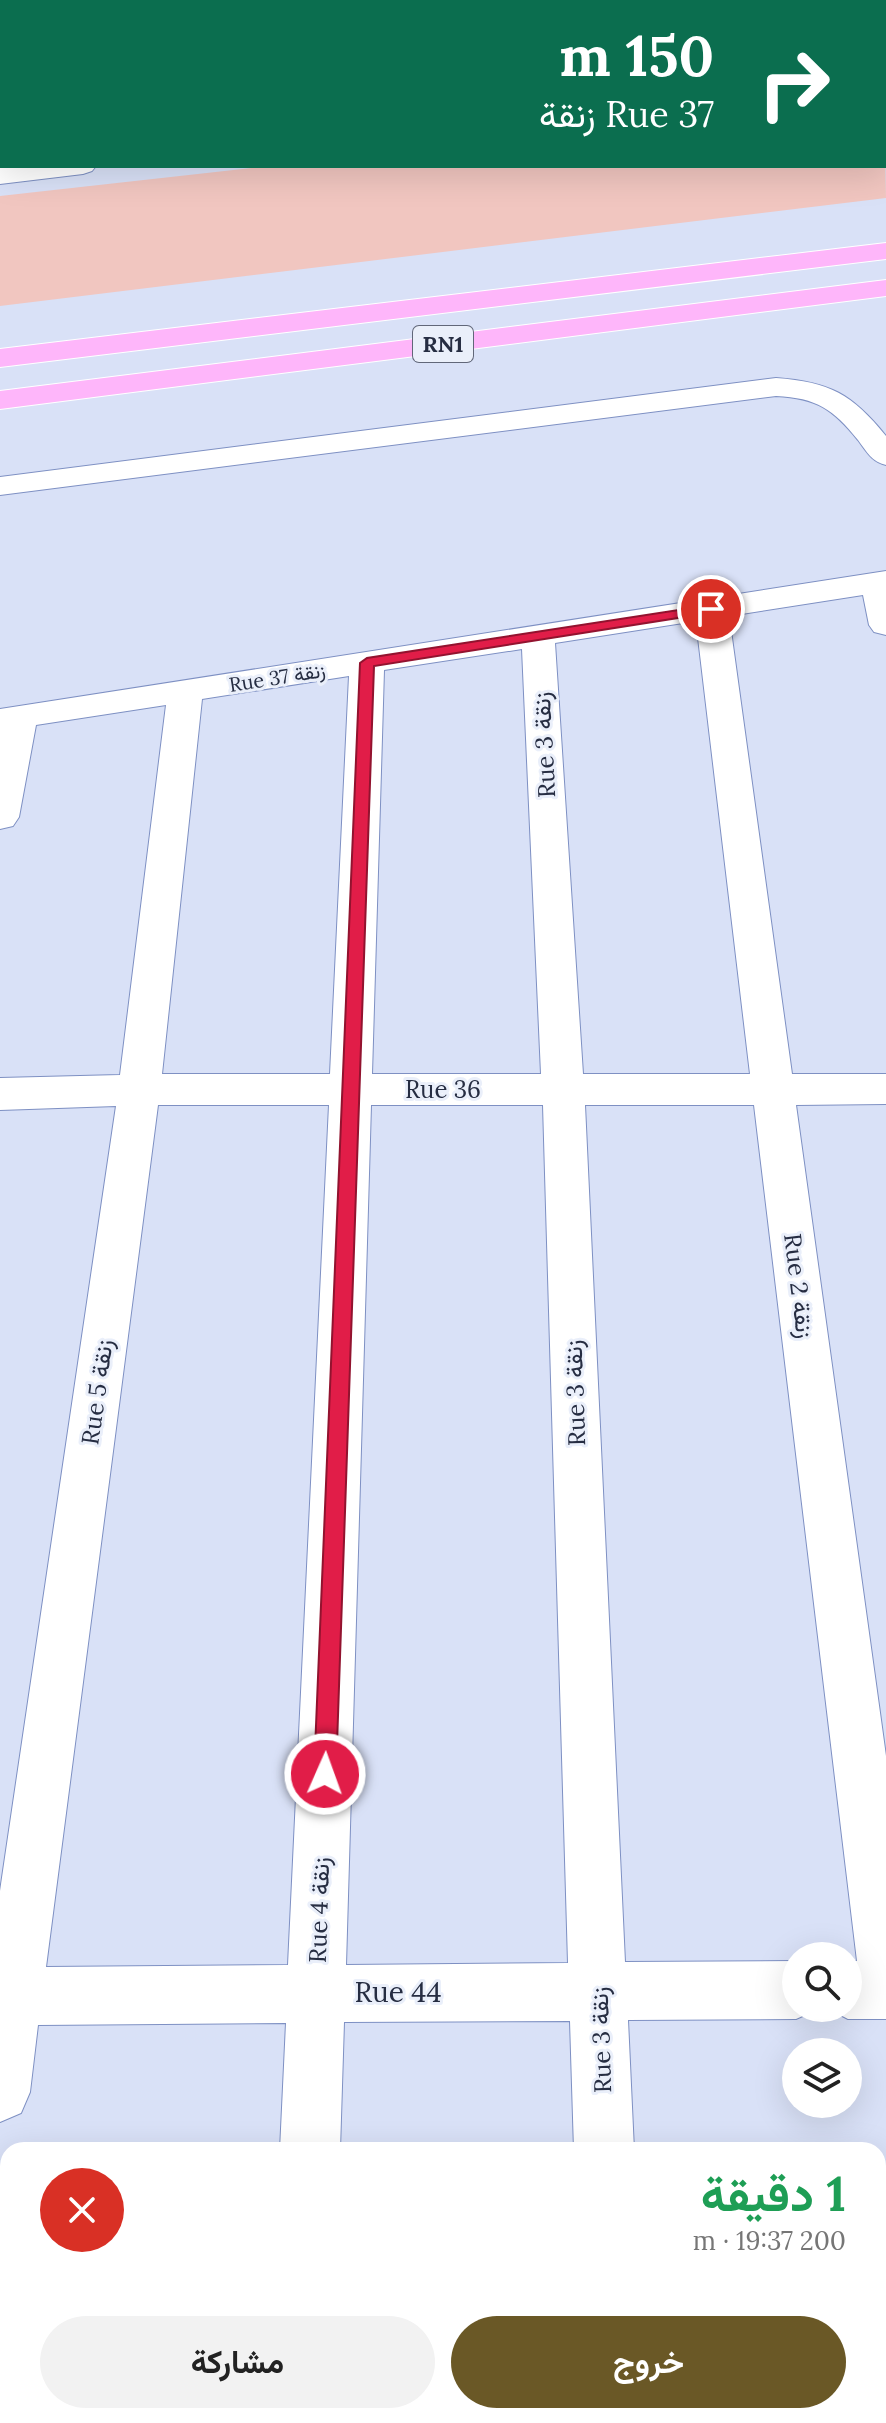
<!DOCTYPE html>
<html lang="ar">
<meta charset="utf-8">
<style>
:root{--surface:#fff;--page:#f2f2f2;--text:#222;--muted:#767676;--accent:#6a5826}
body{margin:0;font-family:Lora,Vazirmatn,serif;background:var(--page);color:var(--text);direction:rtl;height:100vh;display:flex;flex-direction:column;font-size:30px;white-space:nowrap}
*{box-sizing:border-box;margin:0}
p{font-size:26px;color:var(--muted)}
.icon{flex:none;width:44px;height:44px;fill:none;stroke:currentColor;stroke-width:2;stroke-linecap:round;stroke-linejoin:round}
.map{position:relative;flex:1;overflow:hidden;direction:ltr}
.details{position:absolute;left:0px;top:2142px;width:886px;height:282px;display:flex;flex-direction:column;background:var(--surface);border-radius:24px 24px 0 0;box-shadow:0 8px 32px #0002;direction:rtl}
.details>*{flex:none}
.banner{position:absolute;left:0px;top:0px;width:886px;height:168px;box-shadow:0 8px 32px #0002;direction:rtl;background:#0b6e4f;color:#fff;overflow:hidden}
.controls{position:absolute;left:782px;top:1942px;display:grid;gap:16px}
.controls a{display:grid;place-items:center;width:80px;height:80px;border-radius:50%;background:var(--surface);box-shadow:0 8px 32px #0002;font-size:40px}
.pin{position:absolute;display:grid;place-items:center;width:68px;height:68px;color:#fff;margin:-34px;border:4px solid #fff;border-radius:50%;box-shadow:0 2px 8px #0007}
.me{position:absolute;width:88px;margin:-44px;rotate:2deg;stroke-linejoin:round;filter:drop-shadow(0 0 6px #0008)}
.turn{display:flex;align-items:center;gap:28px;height:168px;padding:0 40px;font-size:36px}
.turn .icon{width:104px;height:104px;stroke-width:2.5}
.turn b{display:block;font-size:56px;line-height:68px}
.round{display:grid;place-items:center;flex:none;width:84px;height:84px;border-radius:42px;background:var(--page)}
.headline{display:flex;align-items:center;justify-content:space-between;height:136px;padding:0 40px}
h1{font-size:48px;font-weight:700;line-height:60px;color:#1e9e55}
.action{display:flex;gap:16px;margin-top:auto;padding:16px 40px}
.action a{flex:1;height:92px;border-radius:48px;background:var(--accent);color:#fff;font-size:32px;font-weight:700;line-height:92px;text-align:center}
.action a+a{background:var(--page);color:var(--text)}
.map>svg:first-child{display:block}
</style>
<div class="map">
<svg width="886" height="2423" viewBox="0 0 886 2423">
<rect width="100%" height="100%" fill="#d9e1f7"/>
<polygon fill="#f1c6c0" points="884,97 886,198 0,306 0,196 269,166 884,166"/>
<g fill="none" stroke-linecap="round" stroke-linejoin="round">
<defs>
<g id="minor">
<polygon points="307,0 348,0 306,2"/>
<polygon points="483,0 505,0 506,2 484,2"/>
<rect x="0" y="29" width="2" height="14"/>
<rect x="884" y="66" width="2" height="14"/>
<polygon points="19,166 96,166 92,171 83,174 0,184 0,168"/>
<path d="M 776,378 C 830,382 852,394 886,436 L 886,465 C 872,462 867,452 858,440 C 833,409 817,398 776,396 L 0,495 L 0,477 Z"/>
<path d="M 886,571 L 886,635 L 874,632 L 869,625 L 863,595 L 729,616 L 792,1074 L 886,1074 L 886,1104 L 796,1105 L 886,1756 L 886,2019 L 848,2019 L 827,2008 L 848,2008 L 848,1961 L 857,1961 L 754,1105 L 585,1105 L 625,1962 L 796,1961 L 796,2008 L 817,2008 L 816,2010 L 796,2019 L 628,2020 L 634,2150 L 574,2150 L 570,2021 L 344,2022 L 340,2150 L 280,2150 L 286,2023 L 38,2025 L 30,2092 L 21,2113 L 0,2122 L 0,1891 L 116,1106 L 0,1110 L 0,1078 L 120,1075 L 166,705 L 36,725 L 19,817 L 13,826 L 0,829 L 0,709 ZM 696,621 L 750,1074 L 583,1074 L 555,643 ZM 522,649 L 541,1074 L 372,1074 L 384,670 ZM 349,676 L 330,1074 L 162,1074 L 202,699 ZM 158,1105 L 329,1105 L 288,1965 L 46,1967 ZM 371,1105 L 543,1105 L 568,1963 L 346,1965 Z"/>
<polygon points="268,2416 334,2416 333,2423 267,2423"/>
<rect x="579" y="2416" width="66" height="7"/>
</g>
<g id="trunk">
<polygon points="886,243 886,259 0,367 0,349"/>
<polygon points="886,280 886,296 0,409 0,391"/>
</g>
</defs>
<use href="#minor" stroke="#7e90c3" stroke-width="2"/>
<use href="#trunk" stroke="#fff" stroke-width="2"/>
<use href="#minor" fill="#fff" fill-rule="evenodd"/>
<use href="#trunk" fill="#feb6fa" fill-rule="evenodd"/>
</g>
<g fill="#4c94d6">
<polygon points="554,0 856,0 857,2 554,2"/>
<rect x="0" y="40" width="2" height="53"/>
</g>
<g fill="#3e78ae">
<polygon points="643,0 783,0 782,2 625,2"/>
<polygon points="0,136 2,148 2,156 0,156"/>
</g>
<g fill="#58acf9" stroke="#3e78ae" stroke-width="2">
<polygon points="398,0 421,0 422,2 399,2"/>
<polygon points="554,0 643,0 625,2 556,2"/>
<polygon points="798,0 856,0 857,2 800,2"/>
<rect x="0" y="40" width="2" height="27"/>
<polygon points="0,104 2,104 2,120 0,110"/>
</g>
<polygon fill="#e11d48" stroke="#92132f" stroke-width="2" points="711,605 718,609 716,612 374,666 336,1774 333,1782 325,1785 317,1782 314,1774 360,663 367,658"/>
<g text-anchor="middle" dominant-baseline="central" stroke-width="6" stroke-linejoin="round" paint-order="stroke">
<g font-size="20" fill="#262d42" stroke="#eaeffa">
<text transform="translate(277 677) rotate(-9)">Rue 37 زنقة</text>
</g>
<rect fill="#eaeffa" stroke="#616779" stroke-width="2" x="413" y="326" width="60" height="36" rx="6"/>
<g font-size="22" font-weight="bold" fill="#262d42">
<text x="443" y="344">RN1</text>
</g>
<g font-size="24" fill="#262d42" stroke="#eaeffa">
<text transform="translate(544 745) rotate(-93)">Rue 3 زنقة</text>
<text x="443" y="1089">Rue 36</text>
<text transform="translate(799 1286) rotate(83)">Rue 2 زنقة</text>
<text transform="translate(97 1392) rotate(-82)">Rue 5 زنقة</text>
<text transform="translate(575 1393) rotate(-92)">Rue 3 زنقة</text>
<text transform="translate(319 1910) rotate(-88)">Rue 4 زنقة</text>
<text transform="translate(601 2040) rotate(-92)">Rue 3 زنقة</text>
</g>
<g font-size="28" fill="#262d42" stroke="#eaeffa">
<text x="398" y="1992">Rue 44</text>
</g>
</g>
</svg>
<div class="controls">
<a><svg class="icon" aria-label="search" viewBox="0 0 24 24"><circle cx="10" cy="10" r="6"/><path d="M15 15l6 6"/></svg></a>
<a><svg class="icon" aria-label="layers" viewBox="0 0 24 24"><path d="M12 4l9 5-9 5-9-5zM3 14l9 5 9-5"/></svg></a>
</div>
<div class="pin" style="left:711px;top:609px;background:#d93025"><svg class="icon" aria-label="arrive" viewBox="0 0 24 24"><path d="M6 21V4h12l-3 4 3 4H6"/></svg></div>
<svg class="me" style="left:325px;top:1774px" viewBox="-20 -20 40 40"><circle r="17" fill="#e11d48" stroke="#fff" stroke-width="3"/><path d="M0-11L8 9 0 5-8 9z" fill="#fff"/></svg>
<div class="banner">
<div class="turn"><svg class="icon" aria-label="right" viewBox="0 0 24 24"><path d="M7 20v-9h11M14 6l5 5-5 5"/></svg><div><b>150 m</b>Rue 37 زنقة</div></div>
</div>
<section class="details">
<div class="headline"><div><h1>1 دقيقة</h1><p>200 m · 19:37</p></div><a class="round" style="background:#d93025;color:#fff"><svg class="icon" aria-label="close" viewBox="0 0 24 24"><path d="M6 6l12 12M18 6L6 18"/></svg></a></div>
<div class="action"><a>خروج</a><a>مشاركة</a></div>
</section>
</div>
